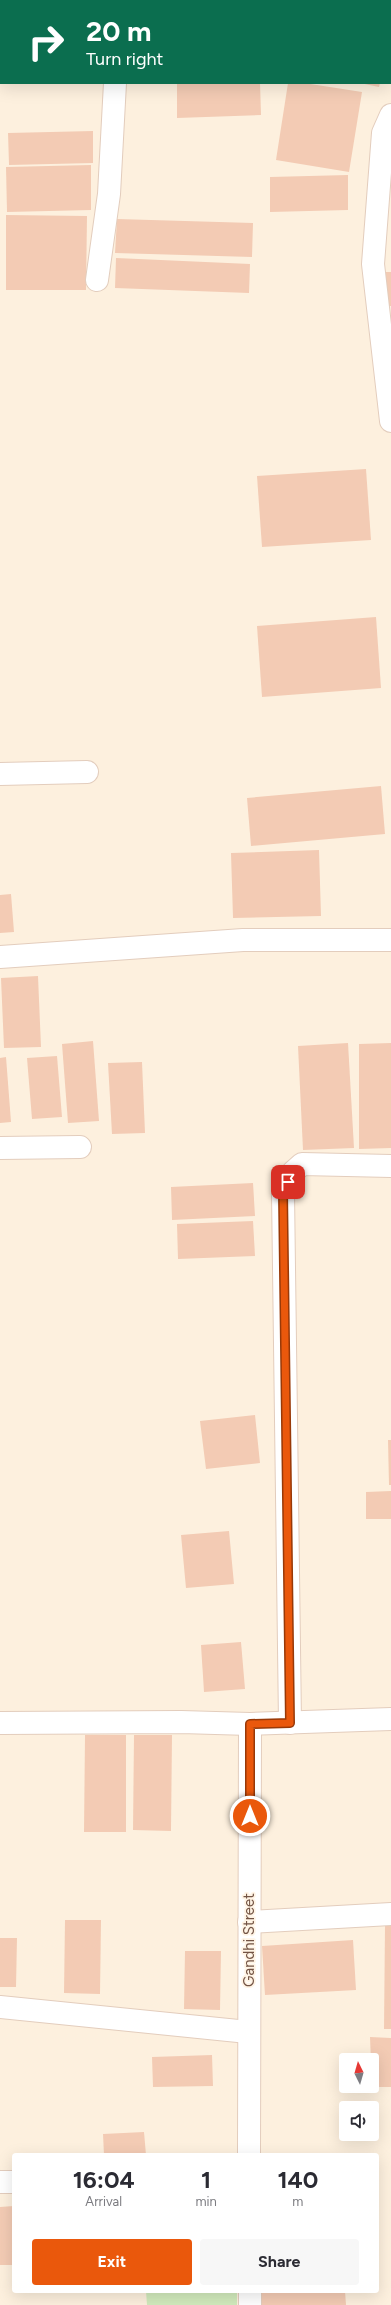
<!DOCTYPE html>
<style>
:root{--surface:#fff;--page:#f7f7f7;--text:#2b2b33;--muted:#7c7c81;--accent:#ea580c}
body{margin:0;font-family:Figtree,sans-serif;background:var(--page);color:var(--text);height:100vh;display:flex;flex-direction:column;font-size:15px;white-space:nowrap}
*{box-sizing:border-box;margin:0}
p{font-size:13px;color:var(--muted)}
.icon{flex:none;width:22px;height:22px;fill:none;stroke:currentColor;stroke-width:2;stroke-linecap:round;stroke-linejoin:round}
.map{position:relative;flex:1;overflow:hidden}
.sheet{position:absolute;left:12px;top:2153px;width:367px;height:140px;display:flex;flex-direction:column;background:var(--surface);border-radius:4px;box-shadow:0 4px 16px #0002}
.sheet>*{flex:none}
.top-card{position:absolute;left:0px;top:0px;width:391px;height:84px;box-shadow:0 4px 16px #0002;background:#0b6e4f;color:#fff;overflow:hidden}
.needle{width:26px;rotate:355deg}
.fabs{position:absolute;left:339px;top:2053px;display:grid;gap:8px}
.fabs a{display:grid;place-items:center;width:40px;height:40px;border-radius:4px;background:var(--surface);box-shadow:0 4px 16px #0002;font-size:20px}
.pin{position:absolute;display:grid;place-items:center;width:34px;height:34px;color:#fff;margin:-17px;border-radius:8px;box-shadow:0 2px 6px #0006}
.me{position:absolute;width:44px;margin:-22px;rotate:0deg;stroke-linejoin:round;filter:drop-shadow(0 0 3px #0008)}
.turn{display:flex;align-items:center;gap:14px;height:84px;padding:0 20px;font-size:18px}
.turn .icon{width:52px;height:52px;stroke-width:2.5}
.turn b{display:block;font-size:28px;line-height:34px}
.eta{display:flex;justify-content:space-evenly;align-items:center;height:68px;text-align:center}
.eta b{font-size:24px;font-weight:700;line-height:28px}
.cta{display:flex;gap:8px;margin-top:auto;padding:8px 20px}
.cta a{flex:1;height:46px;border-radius:4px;background:var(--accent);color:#fff;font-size:16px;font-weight:700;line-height:46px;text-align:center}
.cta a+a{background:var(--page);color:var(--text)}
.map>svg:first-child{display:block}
</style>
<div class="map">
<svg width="391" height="2305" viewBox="0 0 391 2305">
<rect width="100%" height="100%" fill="#fdf0de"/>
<polygon fill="#d1eabc" points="146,2291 237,2291 237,2305 147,2305"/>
<g fill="#f3cbb4">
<polygon points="177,83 260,83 261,115 177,118"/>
<polygon points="288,83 304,83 362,92 349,172 276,160"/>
<polygon points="360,83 380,83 379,87"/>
<polygon points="93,131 93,163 9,165 8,133"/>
<polygon points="91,165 91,210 7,212 6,167"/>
<polygon points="348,175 348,210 270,212 270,177"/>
<polygon points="6,215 87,216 86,290 6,290"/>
<polygon points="117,219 253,223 252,257 115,253"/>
<polygon points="116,258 250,264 249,293 115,288"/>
<rect x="385" y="272" width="6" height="34"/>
<polygon points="366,469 371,540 262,547 257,476"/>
<polygon points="376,617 381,688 262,697 257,626"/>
<polygon points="381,786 385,834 251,846 247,798"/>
<polygon points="319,850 321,916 233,918 231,853"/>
<polygon points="11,894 14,932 0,933 0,895"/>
<polygon points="38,976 41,1047 4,1048 1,978"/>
<polygon points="93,1041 99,1121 68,1123 62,1044"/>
<polygon points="348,1043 354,1148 303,1150 298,1046"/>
<polygon points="391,1043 391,1148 359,1149 359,1044"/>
<polygon points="57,1056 62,1117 32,1119 27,1058"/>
<polygon points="6,1057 11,1122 0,1123 0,1058"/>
<polygon points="142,1062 145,1133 112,1134 108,1063"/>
<polygon points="253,1183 255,1216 172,1220 171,1187"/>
<polygon points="253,1221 255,1256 178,1259 177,1224"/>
<polygon points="255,1415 260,1463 206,1469 200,1421"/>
<polygon points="388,1440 391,1440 391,1485 389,1485"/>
<polygon points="391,1491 391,1519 366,1519 366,1492"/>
<polygon points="229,1531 234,1584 186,1588 181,1535"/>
<polygon points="241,1642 245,1689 204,1692 201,1645"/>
<polygon points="85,1735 126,1735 126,1832 84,1832"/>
<polygon points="134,1735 172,1735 171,1831 133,1830"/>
<polygon points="65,1920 101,1920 100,1994 64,1993"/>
<polygon points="385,1925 391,1925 391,2029 384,2029"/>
<polygon points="0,1938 17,1938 16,1987 0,1987"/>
<polygon points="353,1940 356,1990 265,1995 262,1946"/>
<polygon points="185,1951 221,1951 220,2010 184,2009"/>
<polygon points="370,2037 391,2038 391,2087 372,2087"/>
<polygon points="212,2055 213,2086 153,2087 152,2057"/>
<polygon points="144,2132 146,2155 104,2155 103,2134"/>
<polygon points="14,2206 14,2265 0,2265 0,2207"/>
<polygon points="288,2291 345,2291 346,2305 252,2305 252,2293"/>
</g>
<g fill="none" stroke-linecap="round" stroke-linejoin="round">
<defs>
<g id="minor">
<polyline points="120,1 120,0"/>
<polyline points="391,115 383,133 373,264 391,421"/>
<polyline points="97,280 109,194 115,83"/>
<polyline points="0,774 87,772"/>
<polyline points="0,957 243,940 391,940"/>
<polyline points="0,1148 80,1147"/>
<polyline points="0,1723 181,1722 250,1724 391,1719"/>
<polyline points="290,1723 283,1192 293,1172 302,1164 391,1166"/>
<polyline points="249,1922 391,1914"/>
<polyline points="0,2007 248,2032"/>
<polyline points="249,2155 250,1724"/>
<polyline points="0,2182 14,2182"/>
<polyline points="250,2291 250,2305"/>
</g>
</defs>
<use href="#minor" stroke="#e3cdbd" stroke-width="24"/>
<use href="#minor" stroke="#fff" stroke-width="22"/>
</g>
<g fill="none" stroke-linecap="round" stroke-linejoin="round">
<defs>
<polyline id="route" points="250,1816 250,1724 290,1723 283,1192 288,1182"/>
</defs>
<use href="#route" stroke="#983908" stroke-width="10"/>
<use href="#route" stroke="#ea580c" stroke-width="7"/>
</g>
<g text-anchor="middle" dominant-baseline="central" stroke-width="3.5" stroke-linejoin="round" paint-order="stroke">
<g font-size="15" fill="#735445" stroke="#fff4e5">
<text transform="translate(249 1940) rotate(-90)">Gandhi Street</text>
</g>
</g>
</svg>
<div class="fabs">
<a><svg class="needle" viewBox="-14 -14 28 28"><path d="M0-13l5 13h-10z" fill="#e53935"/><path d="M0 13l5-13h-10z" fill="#7c7c81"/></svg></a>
<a><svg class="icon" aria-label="sound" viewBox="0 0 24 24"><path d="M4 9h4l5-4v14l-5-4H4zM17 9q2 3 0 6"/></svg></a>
</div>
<div class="pin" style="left:288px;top:1182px;background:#d93025"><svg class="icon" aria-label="arrive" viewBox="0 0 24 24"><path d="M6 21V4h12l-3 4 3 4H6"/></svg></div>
<svg class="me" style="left:250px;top:1816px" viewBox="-20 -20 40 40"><circle r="17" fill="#ea580c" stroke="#fff" stroke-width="3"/><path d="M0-11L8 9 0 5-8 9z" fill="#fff"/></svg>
<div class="top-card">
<div class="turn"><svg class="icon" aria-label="right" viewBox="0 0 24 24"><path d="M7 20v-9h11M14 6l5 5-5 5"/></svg><div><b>20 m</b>Turn right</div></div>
</div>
<section class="sheet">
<div class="eta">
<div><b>16:04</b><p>Arrival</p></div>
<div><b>1</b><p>min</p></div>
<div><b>140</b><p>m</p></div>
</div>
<div class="cta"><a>Exit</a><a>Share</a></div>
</section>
</div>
